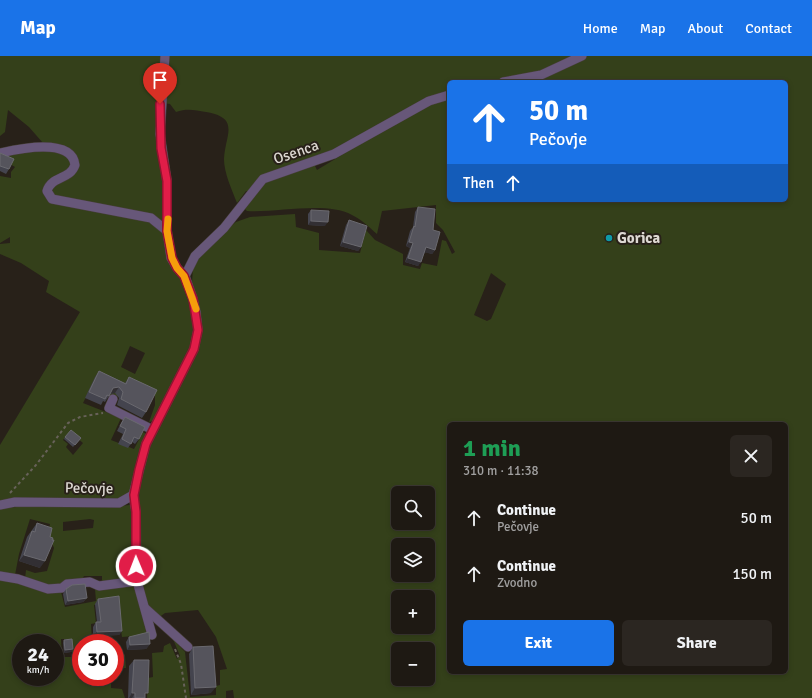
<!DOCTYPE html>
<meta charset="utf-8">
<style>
:root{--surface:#1e1913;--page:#2b2621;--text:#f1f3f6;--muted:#a1a0a0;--line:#3c3833;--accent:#1a73e8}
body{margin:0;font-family:Signika,sans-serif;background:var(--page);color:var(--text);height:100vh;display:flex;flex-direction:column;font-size:15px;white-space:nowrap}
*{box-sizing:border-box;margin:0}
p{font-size:13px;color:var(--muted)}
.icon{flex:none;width:22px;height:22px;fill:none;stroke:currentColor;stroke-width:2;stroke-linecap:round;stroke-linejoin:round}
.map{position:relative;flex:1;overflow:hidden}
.panel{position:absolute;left:447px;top:366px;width:341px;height:252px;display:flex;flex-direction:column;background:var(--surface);border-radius:6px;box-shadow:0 2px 6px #0003,0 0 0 1px var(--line)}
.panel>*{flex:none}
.top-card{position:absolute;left:447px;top:24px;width:341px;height:122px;border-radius:6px;box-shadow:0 2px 6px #0003,0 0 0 1px var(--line);background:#1a73e8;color:#fff;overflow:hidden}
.controls{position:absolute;left:391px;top:430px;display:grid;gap:8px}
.controls a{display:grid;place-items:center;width:44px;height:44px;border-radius:6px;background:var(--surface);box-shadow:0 2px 6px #0003,0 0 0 1px var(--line);font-size:20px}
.speed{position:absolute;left:12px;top:578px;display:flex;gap:8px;font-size:20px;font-weight:700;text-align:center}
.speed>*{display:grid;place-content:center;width:52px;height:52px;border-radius:50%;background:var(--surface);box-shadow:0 2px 6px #0003,0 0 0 1px var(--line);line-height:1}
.speed small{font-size:10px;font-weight:400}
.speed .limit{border:6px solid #d22;background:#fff;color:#111}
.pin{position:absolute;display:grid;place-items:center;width:34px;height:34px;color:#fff;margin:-41px -17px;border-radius:50% 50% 50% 0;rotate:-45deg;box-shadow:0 0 4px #0007}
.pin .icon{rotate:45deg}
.me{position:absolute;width:44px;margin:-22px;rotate:359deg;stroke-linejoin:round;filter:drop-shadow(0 0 3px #0008)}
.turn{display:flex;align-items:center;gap:14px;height:84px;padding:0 16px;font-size:18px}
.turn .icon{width:52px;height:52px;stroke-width:2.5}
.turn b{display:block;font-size:28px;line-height:34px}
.then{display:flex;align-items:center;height:38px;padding:0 16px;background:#0003;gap:8px;font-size:15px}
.round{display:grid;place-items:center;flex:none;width:42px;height:42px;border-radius:6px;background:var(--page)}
.head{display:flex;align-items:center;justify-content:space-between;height:68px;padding:0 16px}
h1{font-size:24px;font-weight:800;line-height:30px;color:#1e9e55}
.cta{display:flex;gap:8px;margin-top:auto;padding:8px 16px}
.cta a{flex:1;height:46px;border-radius:6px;background:var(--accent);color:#fff;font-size:16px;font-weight:800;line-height:46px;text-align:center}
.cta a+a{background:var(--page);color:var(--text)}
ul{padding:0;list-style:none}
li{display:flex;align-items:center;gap:12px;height:56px;padding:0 16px}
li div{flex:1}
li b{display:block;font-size:15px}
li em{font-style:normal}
header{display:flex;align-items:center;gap:24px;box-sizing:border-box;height:56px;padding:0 20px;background:var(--accent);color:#fff}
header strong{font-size:19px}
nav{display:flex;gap:22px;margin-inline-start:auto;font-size:14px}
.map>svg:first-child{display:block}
</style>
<header>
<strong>Map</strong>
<nav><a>Home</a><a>Map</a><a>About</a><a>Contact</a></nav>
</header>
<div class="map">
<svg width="812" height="642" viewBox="0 0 812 642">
<rect width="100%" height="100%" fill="#282119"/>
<g fill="#34401a" fill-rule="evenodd">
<polygon points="0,0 162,0 156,78 165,128 165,170 55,141 53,137 53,129 77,106 43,87 29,71 8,54 5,76 0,80"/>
<path d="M 167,0 L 812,0 L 812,642 L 234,642 L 233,634 L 226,635 L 226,642 L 147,642 L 148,622 L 153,621 L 152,597 L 163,596 L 164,590 L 170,587 L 177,603 L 180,600 L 173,583 L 185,596 L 190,641 L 216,639 L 216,630 L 220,629 L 220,614 L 227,613 L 216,581 L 198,554 L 165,557 L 158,562 L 147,550 L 139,527 L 138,440 L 149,388 L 198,287 L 192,227 L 193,211 L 199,199 L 208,189 L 236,166 L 250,161 L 295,158 L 296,171 L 319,177 L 319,194 L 360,197 L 366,174 L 375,184 L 403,198 L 403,209 L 420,213 L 422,207 L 437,210 L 442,184 L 446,185 L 452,198 L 455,196 L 443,174 L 436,167 L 436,149 L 382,155 L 377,178 C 369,171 362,164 352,159 C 326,145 277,157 247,155 L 244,152 L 252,136 L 246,135 L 237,147 C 232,134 224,117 224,103 C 225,79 241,62 206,56 C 195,54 187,52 176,56 L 170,48 L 163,47 ZM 449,26 L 786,26 L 786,144 L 449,144 ZM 360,88 L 317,114 L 314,108 ZM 491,217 L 506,228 L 491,263 L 487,265 L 474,259 ZM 449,368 L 786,368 L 786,616 L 449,616 ZM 398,437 L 428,437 L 428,467 L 398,467 ZM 398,489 L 428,489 L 428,519 L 398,519 ZM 398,541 L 428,541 L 428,571 L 398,571 ZM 398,593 L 428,593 L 428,623 L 398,623 Z"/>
<path d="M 28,94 C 42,95 74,91 70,113 L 44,135 L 46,142 L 52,147 L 152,165 L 163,174 L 175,215 L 184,226 L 191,244 L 195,271 L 190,295 L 153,365 L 149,366 L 155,349 L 155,340 L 125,327 L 116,343 L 108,339 L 96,321 L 83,347 L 121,362 L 111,384 L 134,393 L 143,376 L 146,378 L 132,434 L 118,445 L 0,447 L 0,389 L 80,256 L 46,236 L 49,225 L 21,207 L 0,198 L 0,188 L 10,187 L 10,181 L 0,187 L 0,120 L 11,122 L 11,116 L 15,111 L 0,102 ZM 130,290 L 145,297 L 135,318 L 121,311 ZM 70,376 L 83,387 L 73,399 L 66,391 L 68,388 L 63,384 Z"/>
<path d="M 130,449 L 134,455 L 133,516 L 131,521 L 102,528 L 102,520 L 84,520 L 81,525 L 49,531 L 25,523 L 26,514 L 35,517 L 47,515 L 54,492 L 48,478 L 50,468 L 30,463 L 19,498 L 15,519 L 0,518 L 0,453 C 43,446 87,454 130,449 ZM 90,463 L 94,464 L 93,472 L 63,475 L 63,466 Z"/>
<path d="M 0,523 L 61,536 L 65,551 L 96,545 L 95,533 L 134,529 L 147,579 L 122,581 L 117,545 L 94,549 L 96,567 L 91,568 L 92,585 L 107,585 L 107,587 L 81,587 L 81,621 L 111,621 L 111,632 L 122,633 L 125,642 L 0,642 ZM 61,583 L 72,583 L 72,601 L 62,601 ZM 21,587 L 55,587 L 55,621 L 21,621 Z"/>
<polygon points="115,594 125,599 126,612 115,612"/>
</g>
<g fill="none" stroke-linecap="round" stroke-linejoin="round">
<defs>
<g id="minor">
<polyline points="503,26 541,19 582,0"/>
<path d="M 0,97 C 18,93 72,81 75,109 C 70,124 51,120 47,135 L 52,143 L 151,162 L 167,175"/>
<polyline points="185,220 195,200 224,172 263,123 334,98 429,45 449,39"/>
<polyline points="113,343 109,352 153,374"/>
<polyline points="133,439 136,456 137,525 152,579"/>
<polyline points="0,449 15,446 119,447 133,439 146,388 194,293 198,274 196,256 193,243 185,220 177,212 171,202 167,175 167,125 160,78 165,0"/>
<polyline points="0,520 18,523 48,533 62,532 67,528 90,526 99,530 137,525"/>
<polyline points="146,553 188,591"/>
</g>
</defs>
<use href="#minor" stroke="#453e37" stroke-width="10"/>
<g stroke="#68625a" stroke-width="2" stroke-dasharray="3 3" stroke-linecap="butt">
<polyline points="10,437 36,409 68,367 80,361 103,357"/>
<polyline points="175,593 181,608 186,642"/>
</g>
<use href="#minor" stroke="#675779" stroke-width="9"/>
</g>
<g fill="#44444e">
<polygon points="0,97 9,113 6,118 0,115"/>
<polygon points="418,151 433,174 435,194 432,198 425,196 418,210 405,206 410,192 406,190 410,175 413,171 415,156"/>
<polygon points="311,154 325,170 308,169 308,158"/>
<polygon points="349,164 361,191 358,195 340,190 346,169"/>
<polygon points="99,315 125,327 129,321 146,356 142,362 117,349 119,342 115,337 110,338 105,346 103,345 101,349 85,342 95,321"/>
<polygon points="125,361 139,383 135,388 132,386 128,392 118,388 123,378 117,375 122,365"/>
<polygon points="65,381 79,384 73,391 64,383"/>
<polygon points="37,467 40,512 19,505 27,481"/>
<polygon points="66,533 87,542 83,546 65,549 63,538"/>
<polygon points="98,543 122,575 119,579 93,580 93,571 96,566 97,566 95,548"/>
<polygon points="129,581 150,588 146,593 127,594 126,586"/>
<polygon points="64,584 73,593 71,596 64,597 63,587"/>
<polygon points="193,591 211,637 191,639 189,598"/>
<polygon points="81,599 81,606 79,601"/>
<polygon points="134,604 145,642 128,642 129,610"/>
<polygon points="86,621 100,621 97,624 88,627"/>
</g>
<g fill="#322f33">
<polygon points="311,165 328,166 325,170 308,169"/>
<polygon points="343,186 361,191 358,195 340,190"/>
<polygon points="409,186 413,187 410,192 406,190"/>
<polygon points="426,191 435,194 432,198 423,196"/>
<polygon points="408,202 421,206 418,210 405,206"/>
<polygon points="119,331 115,337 109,338 113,332"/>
<polygon points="24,499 45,505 40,512 19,505"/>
<polygon points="87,542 83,546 65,549 68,545"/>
<polygon points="122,575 119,579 93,580 97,576"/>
<polygon points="150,588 146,593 127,594 130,589"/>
<polygon points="73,593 71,596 64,597 65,594"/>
<polygon points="97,621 100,621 97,624 88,627 91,623"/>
<polygon points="216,631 211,637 191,639 195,632"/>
<polygon points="132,637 135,637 132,642 129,642"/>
</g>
<g fill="#55545c" stroke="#6a696f">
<polygon points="0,97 14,103 9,113 0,110"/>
<polygon points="418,151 435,153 433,174 440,176 435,194 426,191 421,206 408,202 413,187 409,186 414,170 415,171"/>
<polygon points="311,154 329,155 328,166 311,165"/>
<polygon points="349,164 367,170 361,191 343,186"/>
<polygon points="99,315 126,328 129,321 157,334 146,356 121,343 123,336 119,331 113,332 109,340 107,339 105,343 89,336"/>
<polygon points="125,361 145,371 139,383 134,381 131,388 122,383 126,373 120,370"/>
<polygon points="71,374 81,382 75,389 65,381"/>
<polygon points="37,467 52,472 50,481 53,482 52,484 54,484 45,505 24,499 32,475 35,476"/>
<polygon points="85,528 87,542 68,545 66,533 72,529"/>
<polygon points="119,540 122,575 97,576 96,566 101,566 98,543"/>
<polygon points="149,576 150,588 130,589 129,581"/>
<polygon points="72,583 73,593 65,594 64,584"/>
<polygon points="213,590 216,631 195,632 193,591"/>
<polygon points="134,604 149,604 148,637 145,637 145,642 135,642 135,637 132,637"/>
<polygon points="91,621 97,621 91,623"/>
</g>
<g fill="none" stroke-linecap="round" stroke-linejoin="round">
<defs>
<polyline id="route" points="136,510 136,456 134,439 139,414 146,388 194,293 198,274 193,243 184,220 177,212 172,202 167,175 167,125 161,92 160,48"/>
</defs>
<use href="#route" stroke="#92132f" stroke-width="10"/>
<use href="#route" stroke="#e11d48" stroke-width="7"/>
<polyline stroke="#f59e0b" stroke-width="7" points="168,163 167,175 172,202 177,212 184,220 196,253"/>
</g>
<circle fill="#0f9aa8" stroke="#282119" stroke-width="1.5" cx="609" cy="182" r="4"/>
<g text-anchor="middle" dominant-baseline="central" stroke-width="4" stroke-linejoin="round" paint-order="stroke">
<g font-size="15" fill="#ddd8d2" stroke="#282119">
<text transform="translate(296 96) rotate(-19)">Osenca</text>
<text transform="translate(89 432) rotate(1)">Pečovje</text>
</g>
<g font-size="15" font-weight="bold" fill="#ddd8d2" stroke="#282119" text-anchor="start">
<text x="617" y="182">Gorica</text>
</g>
</g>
</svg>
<div class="controls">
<a><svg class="icon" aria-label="search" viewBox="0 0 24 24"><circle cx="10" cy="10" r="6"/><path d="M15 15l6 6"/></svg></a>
<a><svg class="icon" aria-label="layers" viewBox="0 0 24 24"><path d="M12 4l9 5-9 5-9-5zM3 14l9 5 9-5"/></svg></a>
<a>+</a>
<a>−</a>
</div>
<div class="speed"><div>24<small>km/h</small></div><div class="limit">30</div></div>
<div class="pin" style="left:160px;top:48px;background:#d93025"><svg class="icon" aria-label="arrive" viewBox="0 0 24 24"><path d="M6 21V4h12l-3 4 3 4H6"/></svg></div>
<svg class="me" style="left:136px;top:510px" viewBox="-20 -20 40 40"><circle r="17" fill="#e11d48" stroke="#fff" stroke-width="3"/><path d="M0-11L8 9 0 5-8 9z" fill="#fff"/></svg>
<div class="top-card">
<div class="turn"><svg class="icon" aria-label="ahead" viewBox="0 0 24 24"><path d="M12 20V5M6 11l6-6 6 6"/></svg><div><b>50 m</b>Pečovje</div></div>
<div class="then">Then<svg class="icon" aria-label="ahead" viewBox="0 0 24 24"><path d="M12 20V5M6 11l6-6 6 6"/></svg></div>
</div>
<section class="panel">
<div class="head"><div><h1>1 min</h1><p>310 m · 11:38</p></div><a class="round"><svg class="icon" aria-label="close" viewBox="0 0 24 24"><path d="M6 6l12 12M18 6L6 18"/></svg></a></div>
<ul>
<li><svg class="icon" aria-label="ahead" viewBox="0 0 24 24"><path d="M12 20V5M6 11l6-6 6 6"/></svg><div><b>Continue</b><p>Pečovje</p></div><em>50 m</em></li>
<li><svg class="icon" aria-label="ahead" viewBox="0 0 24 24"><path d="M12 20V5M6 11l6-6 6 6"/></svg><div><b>Continue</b><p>Zvodno</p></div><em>150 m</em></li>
</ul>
<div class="cta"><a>Exit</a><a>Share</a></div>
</section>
</div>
